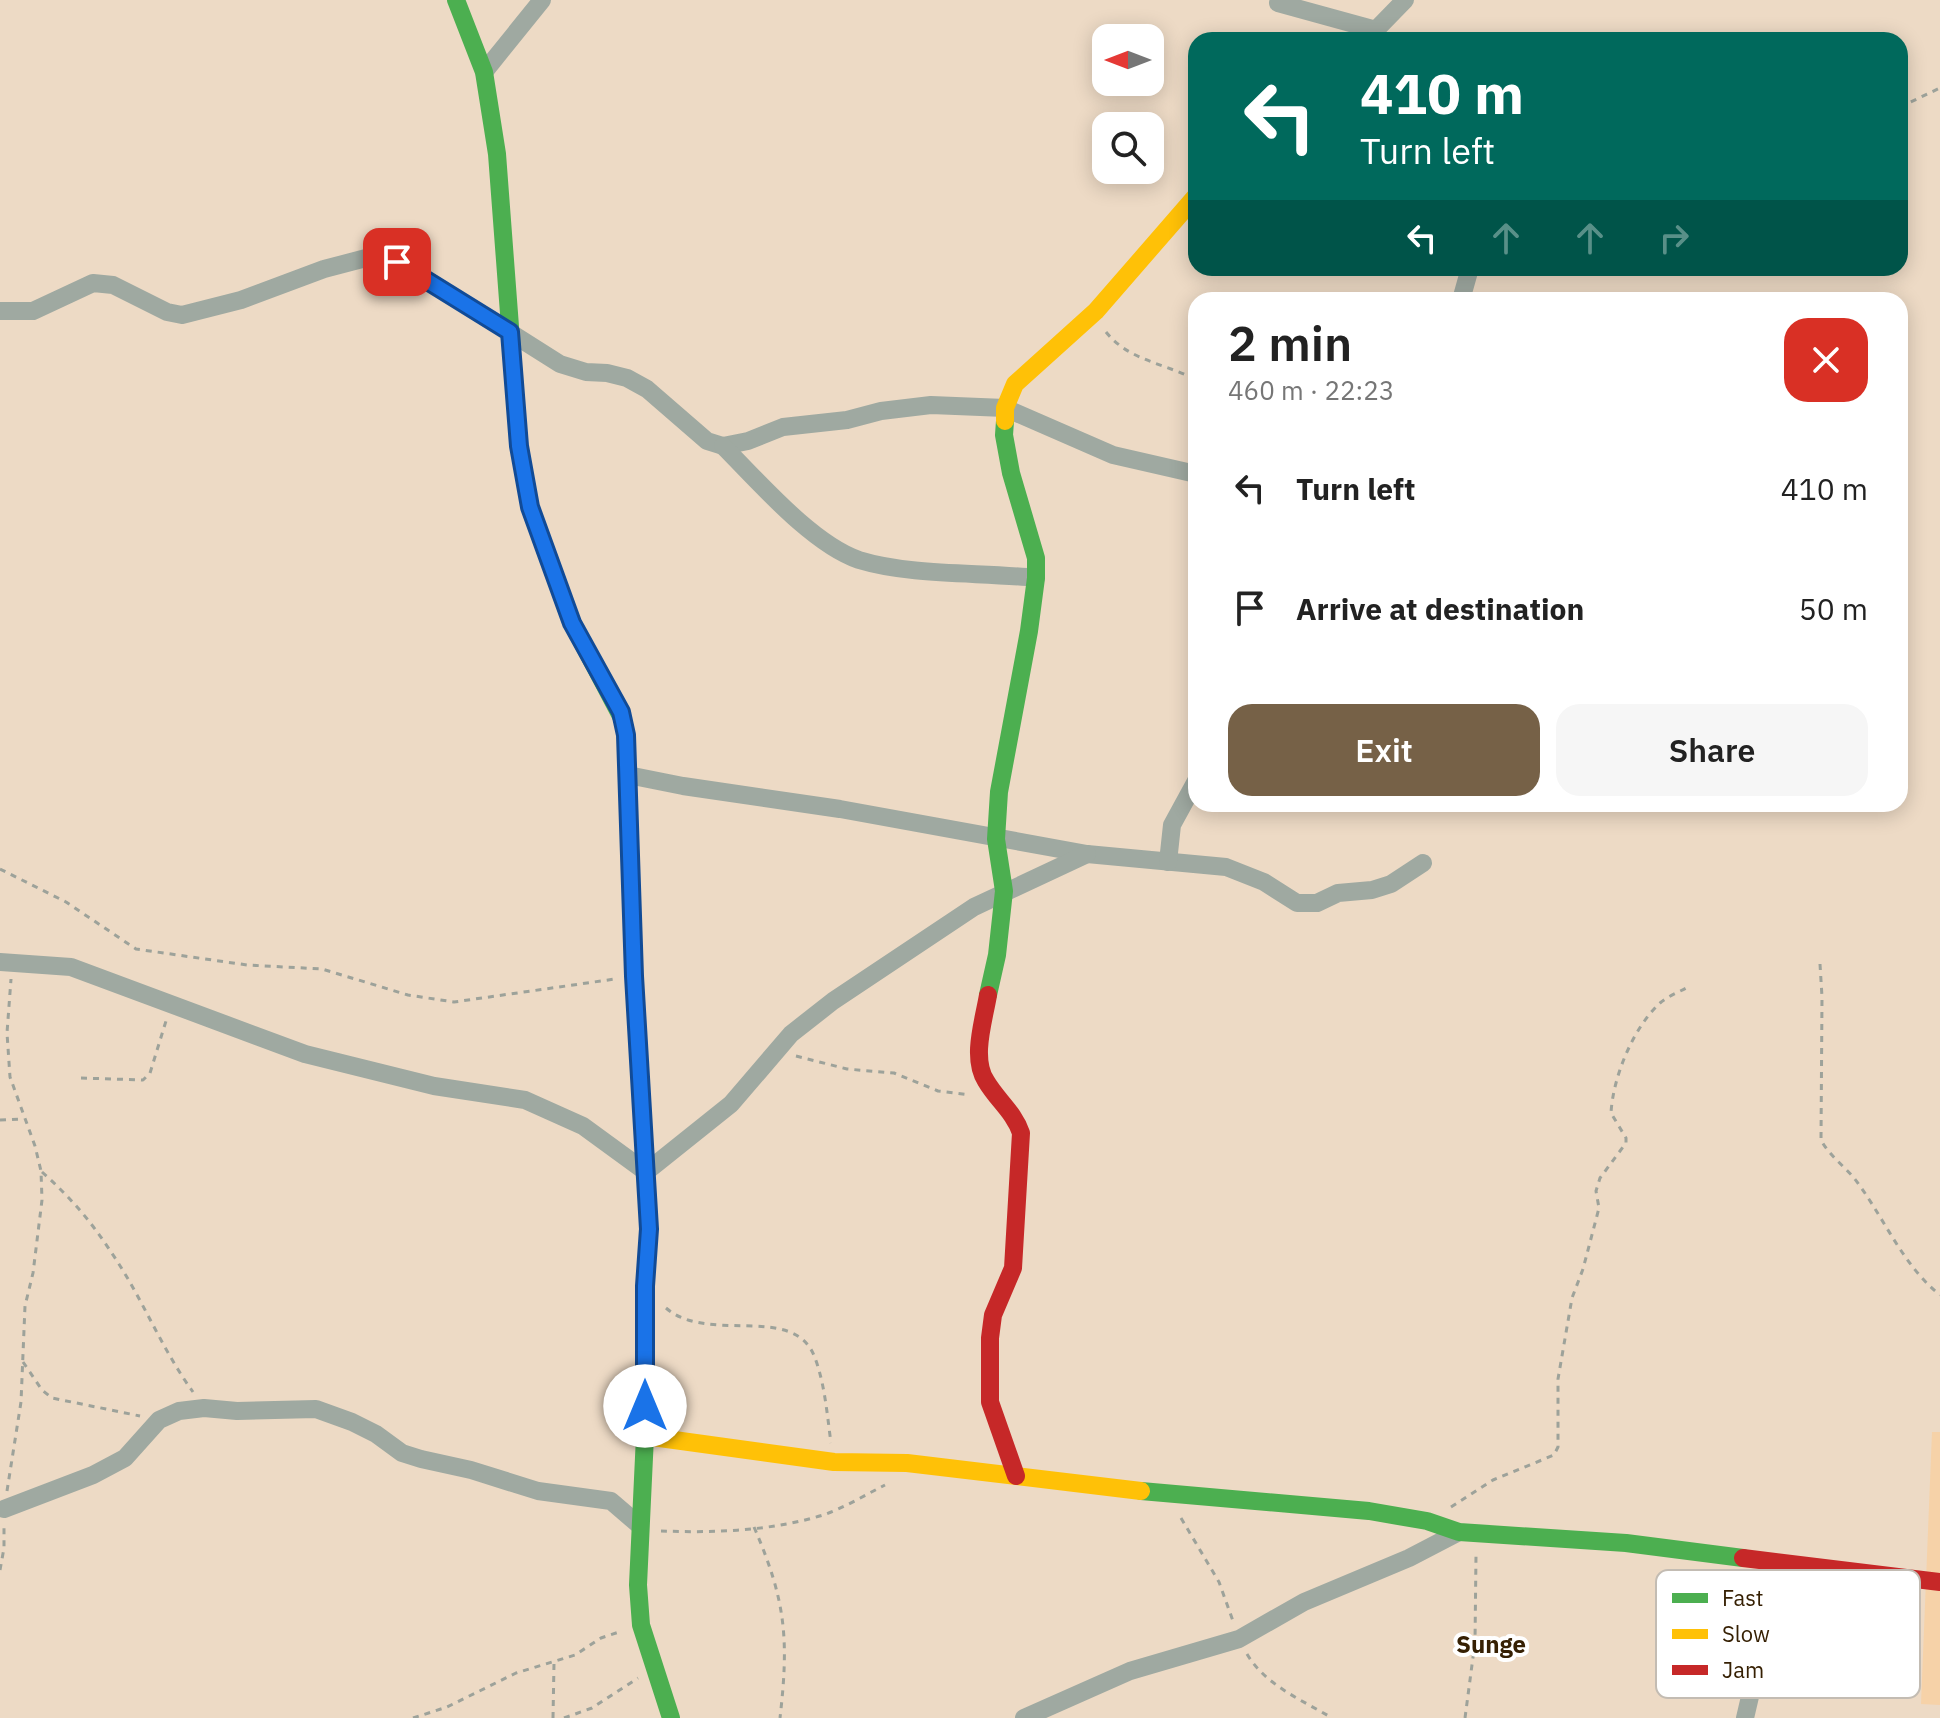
<!DOCTYPE html>
<meta charset="utf-8">
<style>
:root{--surface:#fff;--page:#f6f6f6;--text:#222;--muted:#767676;--accent:#766147}
body{margin:0;font-family:"IBM Plex Sans",sans-serif;background:var(--page);color:var(--text);height:100vh;display:flex;flex-direction:column;font-size:30px;white-space:nowrap}
*{box-sizing:border-box;margin:0}
p{font-size:26px;color:var(--muted)}
.icon{flex:none;width:44px;height:44px;fill:none;stroke:currentColor;stroke-width:2;stroke-linecap:round;stroke-linejoin:round}
.map{position:relative;flex:1;overflow:hidden}
.drawer{position:absolute;left:1188px;top:292px;width:720px;height:520px;display:flex;flex-direction:column;background:var(--surface);border-radius:24px;box-shadow:0 4px 20px #0003}
.drawer>*{flex:none}
.guide{position:absolute;left:1188px;top:32px;width:720px;height:244px;border-radius:24px;box-shadow:0 4px 20px #0003;background:#00695c;color:#fff;overflow:hidden}
.needle{width:52px;rotate:270deg}
.tools{position:absolute;left:1092px;top:24px;display:grid;gap:16px}
.tools a{display:grid;place-items:center;width:72px;height:72px;border-radius:16px;background:var(--surface);box-shadow:0 4px 20px #0003;font-size:40px}
.pin{position:absolute;display:grid;place-items:center;width:68px;height:68px;color:#fff;margin:-34px;border-radius:16px;box-shadow:0 4px 12px #0006}
.me{position:absolute;width:88px;margin:-44px;rotate:0deg;stroke-linejoin:round;filter:drop-shadow(0 0 6px #0008)}
.turn{display:flex;align-items:center;gap:28px;height:168px;padding:0 40px;font-size:36px}
.turn .icon{width:104px;height:104px;stroke-width:2.5}
.turn b{display:block;font-size:56px;line-height:68px}
.lanes{display:flex;align-items:center;height:76px;padding:0 40px;background:#0003;justify-content:center;gap:40px;direction:ltr}
.lanes .off{opacity:.35}
.round{display:grid;place-items:center;flex:none;width:84px;height:84px;border-radius:24px;background:var(--page)}
.overview{display:flex;align-items:center;justify-content:space-between;height:136px;padding:0 40px}
h1{font-size:48px;font-weight:600;line-height:60px}
.action{display:flex;gap:16px;margin-top:auto;padding:16px 40px}
.action a{flex:1;height:92px;border-radius:24px;background:var(--accent);color:#fff;font-size:32px;font-weight:600;line-height:92px;text-align:center}
.action a+a{background:var(--page);color:var(--text)}
ul{padding:0;list-style:none}
li{display:flex;align-items:center;gap:24px;height:120px;padding:0 40px}
li div{flex:1}
li b{display:block;font-size:30px}
li em{font-style:normal}
.map>svg:first-child{display:block}
</style>
<div class="map">
<svg width="1940" height="1718" viewBox="0 0 1940 1718">
<rect width="100%" height="100%" fill="#eddac5"/>
<polygon fill="#f6d2a8" points="1932,1432 1940,1432 1940,1705 1921,1704"/>
<g fill="none" stroke-linecap="round" stroke-linejoin="round">
<g stroke="#9da29a" stroke-width="3" stroke-dasharray="6 6" stroke-linecap="butt">
<polyline points="1900,107 1940,88"/>
<path d="M 1106,332 C 1129,361 1165,363 1196,380"/>
<polyline points="0,869 66,902 136,949 247,965 322,969 408,995 454,1002 615,979"/>
<path d="M 1820,964 L 1822,997 L 1821,1140 C 1829,1155 1843,1165 1854,1178 C 1883,1215 1902,1265 1940,1295"/>
<polyline points="796,1056 847,1069 894,1073 938,1091 970,1095"/>
<polyline points="81,1078 143,1080 150,1073 166,1021"/>
<polyline points="0,1120 24,1119"/>
<path d="M 42,1172 C 69,1196 91,1221 111,1252 C 142,1297 161,1348 193,1392"/>
<path d="M 666,1308 C 708,1345 795,1302 815,1358 C 825,1385 827,1414 831,1443"/>
<polyline points="23,1362 42,1390 52,1398 140,1416"/>
<polyline points="7,1491 21,1402 25,1306 33,1273 42,1200 41,1171 35,1146 10,1077 7,1033 11,979"/>
<path d="M 1451,1507 L 1493,1480 L 1554,1455 L 1558,1447 L 1558,1379 L 1572,1298 L 1583,1269 L 1599,1208 L 1596,1191 L 1600,1178 L 1626,1143 L 1626,1138 L 1611,1113 C 1613,1077 1633,1028 1660,1003 C 1668,996 1679,992 1688,987"/>
<polyline points="1181,1518 1219,1582 1233,1621"/>
<path d="M 754,1527 C 786,1601 789,1639 780,1718"/>
<path d="M 661,1531 C 714,1533 772,1531 823,1515 C 844,1508 865,1495 885,1485"/>
<polyline points="0,1570 4,1548 4,1526"/>
<path d="M 1247,1654 C 1265,1685 1302,1700 1332,1718"/>
<polyline points="413,1718 447,1707 516,1673 575,1655 601,1638 622,1631"/>
<polyline points="553,1718 554,1663"/>
<polyline points="564,1718 592,1708 638,1678"/>
<polyline points="1465,1718 1475,1642 1476,1555"/>
</g>
<g stroke="#9fa9a1" stroke-width="18">
<polyline points="1278,3 1376,30"/>
<polyline points="1366,40 1405,0"/>
<polyline points="484,72 542,0"/>
<polyline points="1461,300 1470,268"/>
<polyline points="0,311 33,311 93,283 113,285 167,312 182,315 241,300 324,269 366,258 383,257 397,262 438,287 560,364 586,372 607,373 627,378 647,389 707,441 723,446 748,441 783,427 847,420 881,411 931,405 1005,408 1113,455 1196,474"/>
<path d="M 723,446 C 758,481 812,544 859,560 C 911,576 981,572 1036,578"/>
<polyline points="628,775 683,786 840,809 1087,854 1226,867 1264,882 1297,903 1317,903 1338,893 1372,890 1391,884 1423,863"/>
<polyline points="1168,862 1172,825 1196,781"/>
<polyline points="0,962 71,967 305,1054 434,1086 525,1100 583,1126 646,1172 731,1104 791,1034 833,1001 974,907 1087,854"/>
<polyline points="4,1509 93,1475 125,1458 159,1420 179,1411 204,1408 237,1411 316,1409 352,1422 376,1434 402,1453 421,1459 471,1470 538,1491 611,1501 639,1525"/>
<polyline points="1024,1718 1130,1671 1239,1639 1304,1602 1409,1558 1459,1532"/>
<polyline points="1745,1718 1781,1564"/>
</g>
<g stroke="#4caf50" stroke-width="18">
<polyline points="456,0 484,72 497,154 519,446 530,507 572,623 622,718"/>
<polyline points="988,995 997,955 1004,891 996,839 999,792 1029,631 1036,578 1036,558 1011,473 1004,435 1005,421"/>
<polyline points="647,1193 649,1229 645,1286 645,1436 638,1585 641,1625 671,1718"/>
<polyline points="1141,1491 1369,1511 1427,1521 1459,1532 1626,1543 1743,1558"/>
</g>
<g stroke="#ffc107" stroke-width="18">
<polyline points="1005,421 1005,408 1015,384 1096,311 1196,196"/>
<polyline points="645,1436 834,1462 907,1463 1141,1491"/>
</g>
<g stroke="#c62828" stroke-width="18">
<polyline points="622,718 626,735 634,976 647,1193"/>
<path d="M 988,995 C 984,1020 971,1058 986,1081 C 997,1100 1014,1112 1021,1133 L 1013,1268 L 993,1315 L 990,1338 L 990,1402 L 1016,1476"/>
<polyline points="1743,1558 1940,1582"/>
</g>
</g>
<g fill="none" stroke-linecap="round" stroke-linejoin="round">
<defs>
<polyline id="route" points="397,262 510,332 519,446 530,507 572,623 621,712 626,735 634,976 649,1229 645,1286 645,1406"/>
</defs>
<use href="#route" stroke="#114b97" stroke-width="20"/>
<use href="#route" stroke="#1a73e8" stroke-width="14"/>
</g>
<g text-anchor="middle" dominant-baseline="central" stroke-width="8" stroke-linejoin="round" paint-order="stroke">
<g font-size="24" font-weight="bold" fill="#362003" stroke="#fff">
<text x="1491" y="1644">Sunge</text>
</g>
</g>
<rect x="1656" y="1570" width="264" height="128" rx="12" fill="#fff" stroke="#c3bcb3" stroke-width="2"/>
<rect x="1672" y="1593" width="36" height="10" fill="#4caf50"/>
<rect x="1672" y="1629" width="36" height="10" fill="#ffc107"/>
<rect x="1672" y="1665" width="36" height="10" fill="#c62828"/>
<g font-size="22" fill="#362003">
<text x="1722" y="1606">Fast</text>
<text x="1722" y="1642">Slow</text>
<text x="1722" y="1678">Jam</text>
</g>
</svg>
<div class="tools">
<a><svg class="needle" viewBox="-14 -14 28 28"><path d="M0-13l5 13h-10z" fill="#e53935"/><path d="M0 13l5-13h-10z" fill="#767676"/></svg></a>
<a><svg class="icon" aria-label="search" viewBox="0 0 24 24"><circle cx="10" cy="10" r="6"/><path d="M15 15l6 6"/></svg></a>
</div>
<div class="pin" style="left:397px;top:262px;background:#d93025"><svg class="icon" aria-label="arrive" viewBox="0 0 24 24"><path d="M6 21V4h12l-3 4 3 4H6"/></svg></div>
<svg class="me" style="left:645px;top:1406px" viewBox="-20 -20 40 40"><circle r="19" fill="#fff"/><path d="M0-13L10 11 0 6-10 11z" fill="#1a73e8"/></svg>
<div class="guide">
<div class="turn"><svg class="icon" aria-label="left" viewBox="0 0 24 24"><path d="M17 20v-9H6M10 6l-5 5 5 5"/></svg><div><b>410 m</b>Turn left</div></div>
<div class="lanes"><svg class="icon" aria-label="left" viewBox="0 0 24 24"><path d="M17 20v-9H6M10 6l-5 5 5 5"/></svg><svg class="icon off" aria-label="ahead" viewBox="0 0 24 24"><path d="M12 20V5M6 11l6-6 6 6"/></svg><svg class="icon off" aria-label="ahead" viewBox="0 0 24 24"><path d="M12 20V5M6 11l6-6 6 6"/></svg><svg class="icon off" aria-label="right" viewBox="0 0 24 24"><path d="M7 20v-9h11M14 6l5 5-5 5"/></svg></div>
</div>
<section class="drawer">
<div class="overview"><div><h1>2 min</h1><p>460 m · 22:23</p></div><a class="round" style="background:#d93025;color:#fff"><svg class="icon" aria-label="close" viewBox="0 0 24 24"><path d="M6 6l12 12M18 6L6 18"/></svg></a></div>
<ul>
<li><svg class="icon" aria-label="left" viewBox="0 0 24 24"><path d="M17 20v-9H6M10 6l-5 5 5 5"/></svg><div><b>Turn left</b></div><em>410 m</em></li>
<li><svg class="icon" aria-label="arrive" viewBox="0 0 24 24"><path d="M6 21V4h12l-3 4 3 4H6"/></svg><div><b>Arrive at destination</b></div><em>50 m</em></li>
</ul>
<div class="action"><a>Exit</a><a>Share</a></div>
</section>
</div>
